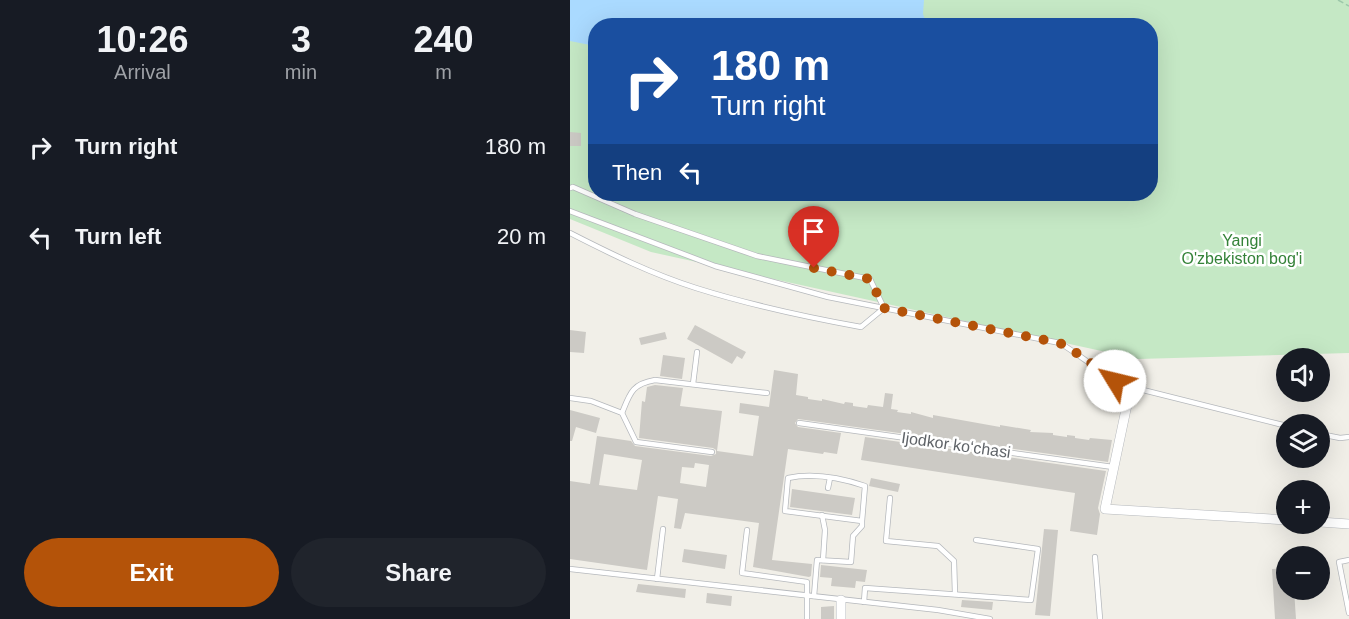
<!DOCTYPE html>
<meta charset="utf-8">
<style>
:root{--surface:#171b24;--page:#20242c;--text:#f1f3f6;--muted:#9ea1a6;--accent:#b45309}
body{margin:0;font-family:Helvetica,sans-serif;background:var(--page);color:var(--text);height:100vh;display:flex;flex-direction:column;font-size:22px;white-space:nowrap}
*{box-sizing:border-box;margin:0}
p{font-size:20px;color:var(--muted)}
.icon{flex:none;width:33px;height:33px;fill:none;stroke:currentColor;stroke-width:2;stroke-linecap:round;stroke-linejoin:round}
.map{position:relative;flex:1;overflow:hidden}
.side{display:flex;flex-direction:column;background:var(--surface);width:570px}
.side>*{flex:none}
.top-card{position:absolute;left:18px;top:18px;width:570px;height:183px;border-radius:24px;box-shadow:0 6px 24px #0002;background:#1a4fa0;color:#fff;overflow:hidden}
.controls{position:absolute;left:706px;top:348px;display:grid;gap:12px}
.controls a{display:grid;place-items:center;width:54px;height:54px;border-radius:50%;background:var(--surface);box-shadow:0 6px 24px #0002;font-size:30px}
.pin{position:absolute;display:grid;place-items:center;width:51px;height:51px;color:#fff;margin:-62px -26px;border-radius:50% 50% 50% 0;rotate:-45deg;box-shadow:0 0 6px #0007}
.pin .icon{rotate:45deg}
.me{position:absolute;width:66px;margin:-33px;rotate:306deg;stroke-linejoin:round;filter:drop-shadow(0 0 4px #0008)}
.turn{display:flex;align-items:center;gap:21px;height:126px;padding:0 24px;font-size:27px}
.turn .icon{width:78px;height:78px;stroke-width:2.5}
.turn b{display:block;font-size:42px;line-height:51px}
.then{display:flex;align-items:center;height:57px;padding:0 24px;background:#0003;gap:12px;font-size:22px}
.eta{display:flex;justify-content:space-evenly;align-items:center;height:102px;text-align:center}
.eta b{font-size:36px;font-weight:600;line-height:42px}
.action{display:flex;gap:12px;margin-top:auto;padding:12px 24px}
.action a{flex:1;height:69px;border-radius:36px;background:var(--accent);color:#fff;font-size:24px;font-weight:600;line-height:69px;text-align:center}
.action a+a{background:var(--page);color:var(--text)}
ul{padding:0;list-style:none}
li{display:flex;align-items:center;gap:18px;height:90px;padding:0 24px}
li div{flex:1}
li b{display:block;font-size:22px}
li em{font-style:normal}
main{display:flex;flex:1;min-height:0}
.map>svg:first-child{display:block}
</style>
<main>
<section class="side">
<div class="eta">
<div><b>10:26</b><p>Arrival</p></div>
<div><b>3</b><p>min</p></div>
<div><b>240</b><p>m</p></div>
</div>
<ul>
<li><svg class="icon" aria-label="right" viewBox="0 0 24 24"><path d="M7 20v-9h11M14 6l5 5-5 5"/></svg><div><b>Turn right</b></div><em>180 m</em></li>
<li><svg class="icon" aria-label="left" viewBox="0 0 24 24"><path d="M17 20v-9H6M10 6l-5 5 5 5"/></svg><div><b>Turn left</b></div><em>20 m</em></li>
</ul>
<div class="action"><a>Exit</a><a>Share</a></div>
</section>
<div class="map">
<svg width="779" height="619" viewBox="0 0 779 619">
<rect width="100%" height="100%" fill="#f1efe8"/>
<path fill="#c5e8c5" fill-rule="evenodd" d="M 0,0 L 779,0 L 779,353 L 568,359 L 81,252 L 0,219 ZM 26,26 L 580,26 L 580,194 L 26,194 Z"/>
<polygon fill="#aadaff" points="0,0 354,0 353,14 357,25 26,26 25,46 0,41"/>
<g fill="#cccac5" fill-rule="evenodd">
<polygon points="0,132 11,133 11,146 0,146"/>
<polygon points="125,325 176,352 172,359 167,356 162,364 117,339"/>
<polygon points="0,330 16,332 14,353 0,352"/>
<polygon points="95,332 97,339 71,345 69,338"/>
<polygon points="93,355 115,358 112,379 90,376"/>
<path d="M 204,370 L 228,374 L 226,395 L 238,397 L 238,399 L 252,401 L 252,399 L 274,404 L 275,402 L 283,403 L 283,406 L 297,408 L 298,405 L 313,407 L 315,393 L 323,394 L 321,409 L 328,410 L 327,412 L 341,414 L 341,412 L 363,418 L 363,415 L 430,427 L 430,425 L 461,430 L 460,432 L 483,433 L 483,435 L 497,437 L 497,435 L 505,436 L 505,438 L 519,440 L 520,438 L 542,440 L 538,462 L 228,419 L 225,423 L 228,427 L 271,433 L 267,454 L 254,452 L 253,454 L 218,449 L 202,560 L 242,564 L 241,576 L 239,577 L 183,567 L 189,523 L 115,513 L 111,529 L 104,528 L 108,499 L 88,496 L 77,570 L 0,559 L 0,481 L 20,484 L 27,436 L 61,441 L 65,446 L 141,456 L 146,454 L 146,450 L 143,448 L 69,438 L 72,401 L 75,402 L 77,387 L 85,385 L 113,388 L 110,406 L 152,411 L 147,451 L 183,456 L 189,416 L 169,413 L 170,403 L 199,407 ZM 34,454 L 72,460 L 67,490 L 29,485 ZM 125,463 L 139,465 L 136,487 L 110,483 L 112,467 L 124,468 Z"/>
<polygon points="0,410 30,418 26,433 6,427 2,441 0,441"/>
<polygon points="295,437 536,471 528,508 530,514 527,535 500,531 505,493 291,460"/>
<polygon points="301,478 330,484 328,492 299,486"/>
<polygon points="222,489 285,498 282,515 220,507"/>
<polygon points="474,529 488,530 480,616 465,615"/>
<polygon points="114,549 157,555 155,569 112,562"/>
<polygon points="251,565 297,570 295,582 286,581 285,588 261,586 262,578 250,577"/>
<polygon points="717,568 717,590 724,590 726,619 705,619 702,569"/>
<polygon points="68,584 116,589 115,598 66,592"/>
<polygon points="137,593 162,596 161,606 136,603"/>
<polygon points="392,600 423,602 422,610 391,607"/>
<polygon points="264,606 264,619 251,619 251,607"/>
</g>
<g fill="none" stroke-linecap="round" stroke-linejoin="round">
<defs>
<g id="lane">
<path d="M 0,188 L 3,187 L 65,214 L 187,256 L 300,279 L 314,308 L 291,327 C 236,317 180,305 126,288 C 82,274 41,254 0,233"/>
<path d="M 0,211 L 145,266 L 258,297 L 490,343 C 513,357 533,375 557,386 L 717,426"/>
<polyline points="123,384 127,352"/>
<polyline points="0,398 21,401 52,413 66,442 142,452"/>
<path d="M 52,413 C 60,393 62,384 85,380 L 197,393"/>
<polyline points="229,423 543,467"/>
<polyline points="750,434 770,438 779,437"/>
<polyline points="258,488 260,478"/>
<polyline points="320,498 316,541 368,546 384,561 385,594"/>
<polyline points="252,515 255,530 253,560"/>
<polyline points="177,530 172,573 237,582 237,619"/>
<polyline points="525,557 530,619"/>
<polyline points="779,560 769,562 779,613"/>
<polyline points="0,569 368,610 420,619"/>
<polyline points="87,579 93,529"/>
<path d="M 244,596 L 247,560 L 281,562 L 283,536 L 292,526 L 292,521 L 295,486 C 271,478 242,473 218,478 L 215,511 L 292,521"/>
<polyline points="294,602 295,588 461,600 468,549 406,540"/>
</g>
<g id="street">
<polyline points="558,400 535,509 717,520"/>
<polyline points="750,522 779,524"/>
<polyline points="271,619 271,600"/>
</g>
</defs>
<use href="#lane" stroke="#b5b8bc" stroke-width="6"/>
<use href="#street" stroke="#b5b8bc" stroke-width="10"/>
<polyline stroke="#9cc7a9" stroke-width="1.5" stroke-dasharray="6 3" stroke-linecap="butt" points="768,0 779,6"/>
<use href="#lane" stroke="#fff" stroke-width="4.5"/>
<use href="#street" stroke="#fff" stroke-width="9"/>
</g>
<g fill="none" stroke-linecap="round" stroke-linejoin="round">
<polyline stroke="#b45309" stroke-width="10" stroke-dasharray="0 18" points="244,268 300,279 314,308 490,343 513,357 545,381"/>
</g>
<g text-anchor="middle" dominant-baseline="central" stroke-width="5" stroke-linejoin="round" paint-order="stroke">
<g font-size="16" fill="#348238" stroke="#fff">
<text x="672" y="240">Yangi<tspan x="672" dy="18">O'zbekiston bog'i</tspan></text>
</g>
<g font-size="16" fill="#5f6368" stroke="#fff">
<text transform="translate(386 445) rotate(8)">Ijodkor koʻchasi</text>
</g>
</g>
</svg>
<div class="controls">
<a><svg class="icon" aria-label="sound" viewBox="0 0 24 24"><path d="M4 9h4l5-4v14l-5-4H4zM17 9q2 3 0 6"/></svg></a>
<a><svg class="icon" aria-label="layers" viewBox="0 0 24 24"><path d="M12 4l9 5-9 5-9-5zM3 14l9 5 9-5"/></svg></a>
<a>+</a>
<a>−</a>
</div>
<div class="pin" style="left:244px;top:268px;background:#d93025"><svg class="icon" aria-label="arrive" viewBox="0 0 24 24"><path d="M6 21V4h12l-3 4 3 4H6"/></svg></div>
<svg class="me" style="left:545px;top:381px" viewBox="-20 -20 40 40"><circle r="19" fill="#fff"/><path d="M0-13L10 11 0 6-10 11z" fill="#b45309"/></svg>
<div class="top-card">
<div class="turn"><svg class="icon" aria-label="right" viewBox="0 0 24 24"><path d="M7 20v-9h11M14 6l5 5-5 5"/></svg><div><b>180 m</b>Turn right</div></div>
<div class="then">Then<svg class="icon" aria-label="left" viewBox="0 0 24 24"><path d="M17 20v-9H6M10 6l-5 5 5 5"/></svg></div>
</div>
</div>
</main>
